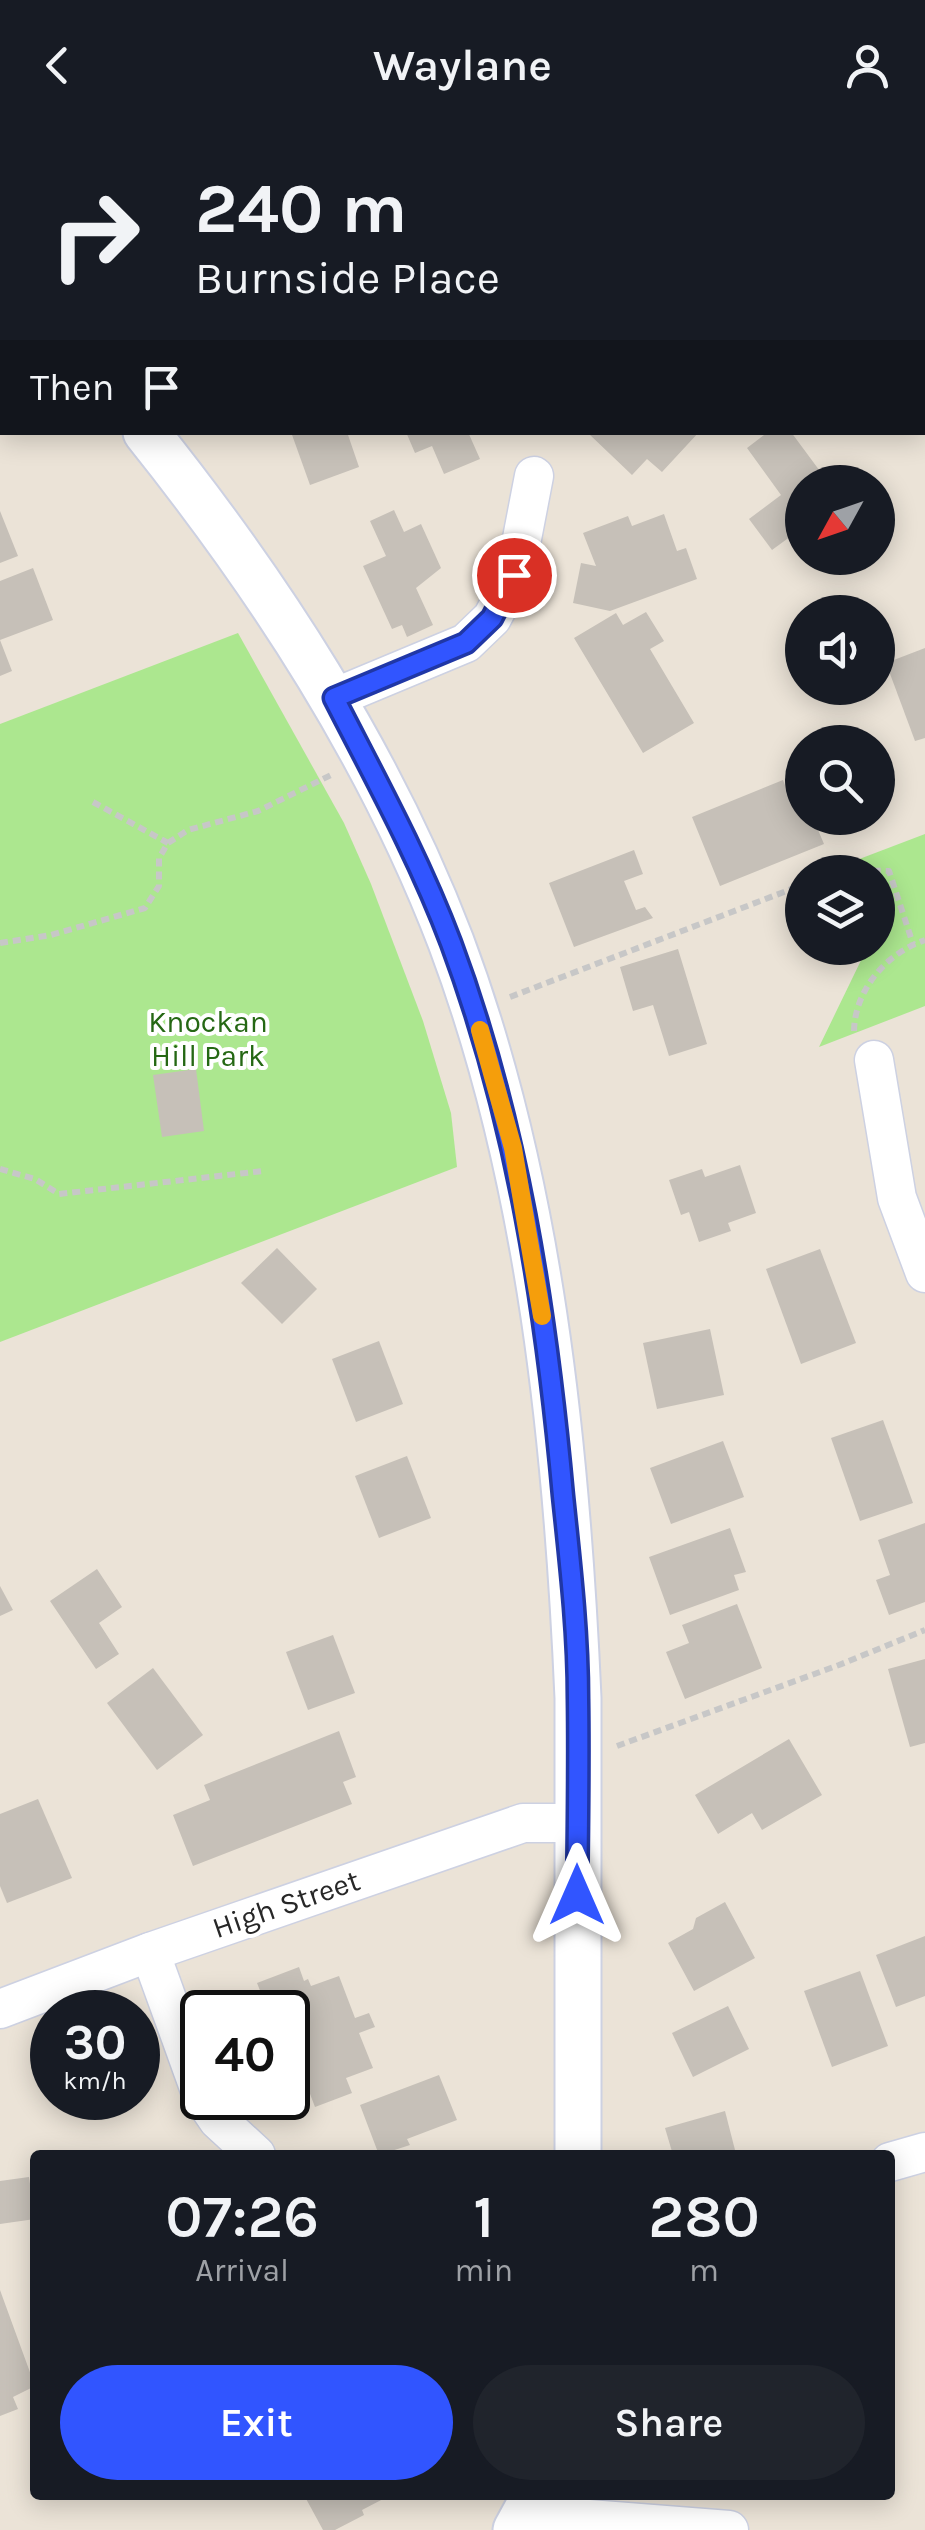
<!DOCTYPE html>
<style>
:root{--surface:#171b24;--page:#20242c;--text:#f1f3f6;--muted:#9ea1a6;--accent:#3155ff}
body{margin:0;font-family:Karla,sans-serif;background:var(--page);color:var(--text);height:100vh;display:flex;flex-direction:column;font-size:38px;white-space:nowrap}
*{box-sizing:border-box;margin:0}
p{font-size:32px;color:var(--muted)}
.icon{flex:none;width:55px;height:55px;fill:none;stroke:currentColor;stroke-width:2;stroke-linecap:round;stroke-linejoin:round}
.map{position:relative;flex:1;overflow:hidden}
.side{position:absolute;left:30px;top:2020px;width:865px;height:350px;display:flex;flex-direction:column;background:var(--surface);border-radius:10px;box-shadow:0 5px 25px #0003}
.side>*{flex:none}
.hud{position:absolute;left:0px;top:0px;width:925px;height:305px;box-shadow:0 5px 25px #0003;background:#171b24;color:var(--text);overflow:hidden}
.needle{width:65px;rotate:230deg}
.fabs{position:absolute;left:785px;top:335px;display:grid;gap:20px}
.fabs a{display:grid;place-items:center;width:110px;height:110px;border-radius:50%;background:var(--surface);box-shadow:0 5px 25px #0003;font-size:50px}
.speed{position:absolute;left:30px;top:1860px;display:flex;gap:20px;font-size:50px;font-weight:700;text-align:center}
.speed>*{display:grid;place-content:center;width:130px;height:130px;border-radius:50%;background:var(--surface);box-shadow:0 5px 25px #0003;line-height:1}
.speed small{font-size:25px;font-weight:400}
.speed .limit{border:5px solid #111;border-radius:15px;background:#fff;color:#111}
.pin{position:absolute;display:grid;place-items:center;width:85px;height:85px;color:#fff;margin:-42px;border:5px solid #fff;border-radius:50%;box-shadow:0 2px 10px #0007}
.me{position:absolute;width:110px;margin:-55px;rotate:0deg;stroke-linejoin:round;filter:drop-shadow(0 0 8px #0008)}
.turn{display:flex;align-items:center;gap:35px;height:210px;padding:0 30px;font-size:45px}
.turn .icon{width:130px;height:130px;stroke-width:2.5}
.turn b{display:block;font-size:70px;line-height:85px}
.then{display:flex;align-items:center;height:95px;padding:0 30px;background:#0003;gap:20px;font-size:38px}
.eta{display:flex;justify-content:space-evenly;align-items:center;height:170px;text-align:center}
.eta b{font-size:60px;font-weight:600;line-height:70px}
.action{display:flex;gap:20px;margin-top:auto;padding:20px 30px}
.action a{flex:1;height:115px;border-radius:60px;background:var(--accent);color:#fff;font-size:40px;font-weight:600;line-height:115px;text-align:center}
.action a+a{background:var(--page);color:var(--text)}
header{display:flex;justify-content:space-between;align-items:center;height:130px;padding:0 30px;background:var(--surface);font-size:45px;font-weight:600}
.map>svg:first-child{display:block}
</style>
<header><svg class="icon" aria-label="back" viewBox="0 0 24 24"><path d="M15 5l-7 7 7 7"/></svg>Waylane<svg class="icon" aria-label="person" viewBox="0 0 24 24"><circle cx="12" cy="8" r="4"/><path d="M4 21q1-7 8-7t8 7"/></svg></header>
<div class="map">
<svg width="925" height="2400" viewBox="0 0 925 2400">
<rect width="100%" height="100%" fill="#ebe3d7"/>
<g fill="#ace78f">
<polygon points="238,503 344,693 371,754 423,891 451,983 457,1037 0,1212 0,594"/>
<polygon points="925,704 925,876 819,917 867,818 878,818 878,742 843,742 841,736"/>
</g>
<g fill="#c6c0b8">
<polygon points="291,302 347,302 359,337 310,355"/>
<polygon points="406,302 468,302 480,329 444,344 432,316 415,323"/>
<polygon points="591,302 699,302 662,342 647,329 632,345 589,304"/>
<polygon points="768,302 791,302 828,352 802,352 802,398 772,420 749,389 781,365 747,318"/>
<polygon points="394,380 404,402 421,394 441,438 416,458 433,495 407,507 402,495 392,499 363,436 386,426 370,391"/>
<polygon points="0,381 18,426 0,433"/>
<polygon points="664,384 677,421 686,418 697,449 610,481 573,473 581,433 596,436 583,403 628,386 632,396"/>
<polygon points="33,438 53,490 0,510 12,541 0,546 0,451"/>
<polygon points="646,482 664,511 650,519 694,593 643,623 574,508 616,483 623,495"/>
<polygon points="925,518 925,608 915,611 886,533"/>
<polygon points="783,650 790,668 802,662 802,688 813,688 824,714 720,756 692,687"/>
<polygon points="634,720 643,744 624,751 636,780 645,777 653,788 574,817 549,753"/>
<polygon points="678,819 707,914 669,926 653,875 633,881 620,837"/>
<polygon points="196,939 204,1001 162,1007 153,945"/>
<polygon points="740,1035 756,1083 728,1093 731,1101 699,1112 689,1082 681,1085 669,1050 702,1039 705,1047"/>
<polygon points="277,1118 317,1159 282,1194 241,1153"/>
<polygon points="820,1119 856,1213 801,1234 766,1139"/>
<polygon points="710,1199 724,1265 657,1279 643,1213"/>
<polygon points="379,1211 403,1274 356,1292 332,1229"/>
<polygon points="883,1290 913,1373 860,1391 831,1308"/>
<polygon points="723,1311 744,1367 671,1394 650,1338"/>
<polygon points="407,1326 431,1388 379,1408 355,1346"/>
<polygon points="925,1393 925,1472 889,1485 876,1450 890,1445 878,1410"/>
<polygon points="730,1398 746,1442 734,1445 739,1460 670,1485 649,1427"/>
<polygon points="97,1439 122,1477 99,1493 119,1524 96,1539 50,1471"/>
<polygon points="0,1456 13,1480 0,1486"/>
<polygon points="737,1474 762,1538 685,1569 666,1522 689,1513 682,1495"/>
<polygon points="333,1505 355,1563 308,1580 286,1522"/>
<polygon points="925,1529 925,1613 910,1617 888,1539"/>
<polygon points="153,1538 203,1605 157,1640 107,1573"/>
<polygon points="339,1601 356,1647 343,1652 352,1674 193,1736 173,1685 210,1670 204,1655"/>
<polygon points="789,1609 822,1665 762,1700 752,1683 718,1704 695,1665"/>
<polygon points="38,1669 72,1748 7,1773 0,1756 0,1684"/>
<polygon points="725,1772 755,1828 694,1861 668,1813 693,1799 696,1788"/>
<polygon points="925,1806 925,1866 896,1877 876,1825"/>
<polygon points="299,1837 304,1851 308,1849 311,1856 339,1846 355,1888 369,1883 375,1897 359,1903 373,1938 346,1948 352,1963 315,1977 296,1927 299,1926 293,1910 288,1912 288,1882 273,1882 270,1876 267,1878 257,1853"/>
<polygon points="860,1841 888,1916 832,1937 804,1861"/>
<polygon points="728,1876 749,1919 693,1947 672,1903"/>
<polygon points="439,1945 457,1990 407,2009 410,2015 379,2025 360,1975"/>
<polygon points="725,1981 735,2020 716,2025 673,2025 665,1998"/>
<polygon points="29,2047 35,2089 0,2094 0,2051"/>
<polygon points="0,2160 35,2256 13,2267 18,2279 0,2286"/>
<polygon points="304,2365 384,2365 385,2368 362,2380 364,2385 335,2400 323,2400"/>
</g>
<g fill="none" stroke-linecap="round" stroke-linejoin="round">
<defs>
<g id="minor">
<polyline points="334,568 466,513 492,488 515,445 534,346"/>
<polyline points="874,930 897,1068 925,1143"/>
<polyline points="150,1822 202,1966"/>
<polyline points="0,1879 150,1822 523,1693 578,1693"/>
<polyline points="203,1968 218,1990 256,2025"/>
<polyline points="890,2032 925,2022"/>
<polyline points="525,2384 729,2400"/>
</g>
<g id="tertiary">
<polyline points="0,132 2,135"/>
<path d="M 146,302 C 270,457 380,626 451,812 C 540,1049 567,1316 578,1568 L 578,2025"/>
<polyline points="516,2400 535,2365"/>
</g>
</defs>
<use href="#minor" stroke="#cdd1e2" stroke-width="41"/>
<use href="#tertiary" stroke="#cdd1e2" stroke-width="49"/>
<g stroke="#c7c7c7" stroke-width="6" stroke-dasharray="8 5" stroke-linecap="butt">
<polyline points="487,0 490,2"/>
<polyline points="922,272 925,274"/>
<polyline points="93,672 168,713"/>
<polyline points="834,742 842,740 889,741 913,814"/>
<polyline points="0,813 51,805 145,778 159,756 159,728 168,713 188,700 258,681 331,645"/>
<polyline points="510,867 802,755"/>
<path d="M 854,901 C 855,859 887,823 925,810"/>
<polyline points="0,1039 35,1049 59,1064 263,1041"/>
<polyline points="617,1616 839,1535 925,1500"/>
</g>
<use href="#minor" stroke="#fff" stroke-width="38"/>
<use href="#tertiary" stroke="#fff" stroke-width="45"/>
</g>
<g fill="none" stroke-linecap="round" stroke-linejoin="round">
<defs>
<path id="route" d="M 514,445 L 492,488 L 466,513 L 334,568 C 375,648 419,728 451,813 C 517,990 546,1178 563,1366 C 570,1433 578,1501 578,1569 C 579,1634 578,1700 577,1765"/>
</defs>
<use href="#route" stroke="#2037a6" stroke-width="25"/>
<use href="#route" stroke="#3155ff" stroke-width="18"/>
<polyline stroke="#f59e0b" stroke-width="18" points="480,900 513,1018 542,1186"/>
</g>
<g text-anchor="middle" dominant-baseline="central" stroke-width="8" stroke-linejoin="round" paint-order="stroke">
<g font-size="30" fill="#256814" stroke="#fff">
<text x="208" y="892">Knockan<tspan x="208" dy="34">Hill Park</tspan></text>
</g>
<g font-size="30" fill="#272727" stroke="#fff">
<text transform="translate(286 1774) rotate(-19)">High Street</text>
</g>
</g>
</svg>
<div class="fabs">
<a><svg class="needle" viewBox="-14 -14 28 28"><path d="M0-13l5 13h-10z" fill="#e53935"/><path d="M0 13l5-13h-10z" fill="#9ea1a6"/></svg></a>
<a><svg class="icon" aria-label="sound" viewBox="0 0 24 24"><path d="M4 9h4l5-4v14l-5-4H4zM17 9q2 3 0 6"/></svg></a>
<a><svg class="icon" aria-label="search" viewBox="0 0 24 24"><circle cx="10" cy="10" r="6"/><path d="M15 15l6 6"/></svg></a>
<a><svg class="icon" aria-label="layers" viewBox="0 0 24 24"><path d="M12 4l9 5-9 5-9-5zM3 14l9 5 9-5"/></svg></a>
</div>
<div class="speed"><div>30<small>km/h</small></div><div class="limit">40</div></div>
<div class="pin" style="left:514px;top:445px;background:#d93025"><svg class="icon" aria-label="arrive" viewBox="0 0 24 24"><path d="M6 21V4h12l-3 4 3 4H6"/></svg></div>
<svg class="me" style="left:577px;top:1765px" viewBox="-20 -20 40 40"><path d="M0-17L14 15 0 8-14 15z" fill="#3155ff" stroke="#fff" stroke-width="4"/></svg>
<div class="hud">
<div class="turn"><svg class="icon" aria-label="right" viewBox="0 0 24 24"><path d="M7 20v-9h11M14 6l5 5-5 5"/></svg><div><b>240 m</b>Burnside Place</div></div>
<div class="then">Then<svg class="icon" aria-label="arrive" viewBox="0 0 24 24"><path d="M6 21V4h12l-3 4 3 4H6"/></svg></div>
</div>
<section class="side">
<div class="eta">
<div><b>07:26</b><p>Arrival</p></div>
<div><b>1</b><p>min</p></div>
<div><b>280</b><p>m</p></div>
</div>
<div class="action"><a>Exit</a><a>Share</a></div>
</section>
</div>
